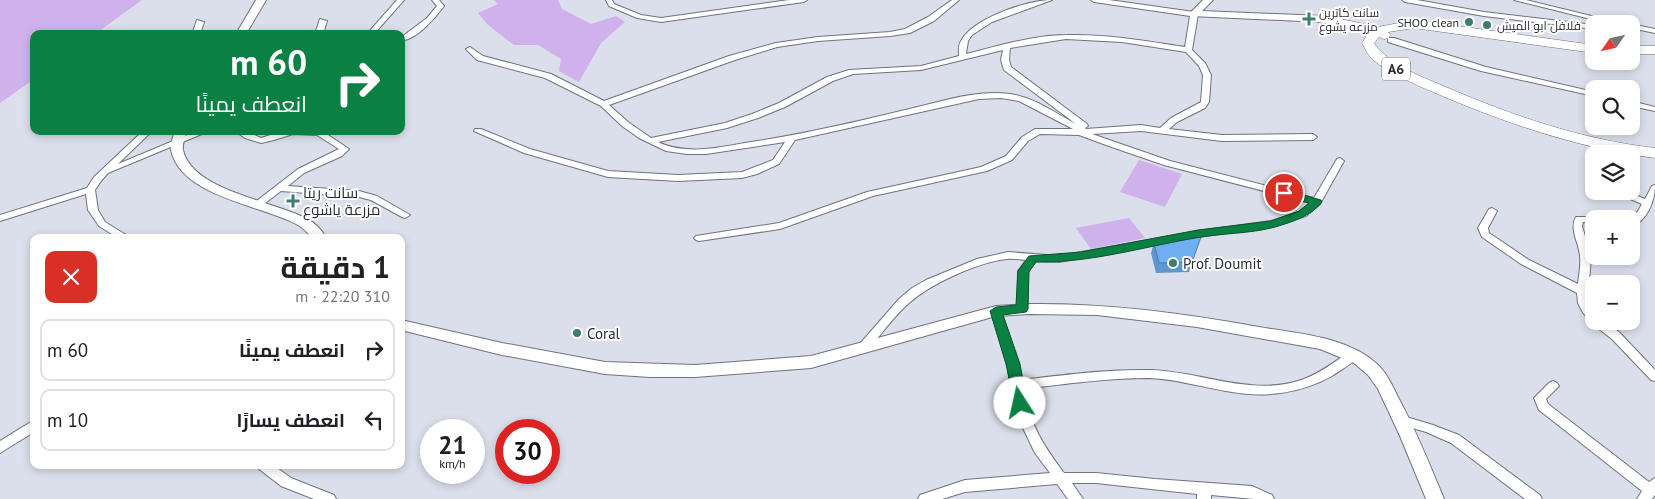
<!DOCTYPE html>
<html lang="ar">
<meta charset="utf-8">
<style>
:root{--surface:#fff;--page:#f6f6f6;--text:#202124;--muted:#757577;--line:#e0e0e0}
body{margin:0;font-family:"PT Sans",Cairo,sans-serif;background:var(--page);color:var(--text);direction:rtl;height:100vh;display:flex;flex-direction:column;font-size:19px;white-space:nowrap}
*{box-sizing:border-box;margin:0}
p{font-size:16px;color:var(--muted)}
.icon{flex:none;width:28px;height:28px;fill:none;stroke:currentColor;stroke-width:2;stroke-linecap:round;stroke-linejoin:round}
.map{position:relative;flex:1;overflow:hidden;direction:ltr}
.details{position:absolute;left:30px;top:234px;width:375px;height:235px;display:flex;flex-direction:column;background:var(--surface);border-radius:10px;box-shadow:0 2px 8px #0003;direction:rtl}
.details>*{flex:none}
.top-card{position:absolute;left:30px;top:30px;width:375px;height:105px;border-radius:10px;box-shadow:0 2px 8px #0003;direction:rtl;background:#0b8043;color:#fff;overflow:hidden}
.needle{width:32px;rotate:236deg}
.buttons{position:absolute;left:1585px;top:15px;display:grid;gap:10px}
.buttons a{display:grid;place-items:center;width:55px;height:55px;border-radius:10px;background:var(--surface);box-shadow:0 2px 8px #0003;font-size:25px}
.speed{position:absolute;left:420px;top:419px;display:flex;gap:10px;font-size:25px;font-weight:700;text-align:center}
.speed>*{display:grid;place-content:center;width:65px;height:65px;border-radius:50%;background:var(--surface);box-shadow:0 2px 8px #0003;line-height:1}
.speed small{font-size:12px;font-weight:400}
.speed .limit{border:8px solid #d22;background:#fff;color:#111}
.pin{position:absolute;display:grid;place-items:center;width:42px;height:42px;color:#fff;margin:-21px;border:2px solid #fff;border-radius:50%;box-shadow:0 1px 5px #0007}
.me{position:absolute;width:55px;margin:-28px;rotate:350deg;stroke-linejoin:round;filter:drop-shadow(0 0 4px #0008)}
.turn{display:flex;align-items:center;gap:18px;height:105px;padding:0 15px;font-size:22px}
.turn .icon{width:65px;height:65px;stroke-width:2.5}
.turn b{display:block;font-size:35px;line-height:42px}
.round{display:grid;place-items:center;flex:none;width:52px;height:52px;border-radius:10px;background:var(--page)}
.summary{display:flex;align-items:center;justify-content:space-between;height:85px;padding:0 15px}
h1{font-size:30px;font-weight:700;line-height:38px}
ul{padding:0;list-style:none}
li{display:flex;align-items:center;gap:15px;height:62px;margin:0 10px 8px;padding:0 5px;border:2px solid var(--line);border-radius:10px}
li div{flex:1}
li b{display:block;font-size:19px}
li em{font-style:normal}
.map>svg:first-child{display:block}
</style>
<div class="map">
<svg width="1655" height="499" viewBox="0 0 1655 499">
<rect width="100%" height="100%" fill="#dadfeb"/>
<g fill="#cfb1eb">
<polygon points="0,0 142,0 95,34 34,34 34,79 0,103"/>
<polygon points="494,0 558,0 562,9 591,24 616,16 625,22 601,43 579,82 559,71 561,59 538,45 514,45 488,25 478,13 498,4"/>
<polygon points="1139,160 1182,174 1165,207 1120,192"/>
<polygon points="1129,218 1145,238 1091,249 1076,228"/>
</g>
<g fill="none" stroke-linecap="round" stroke-linejoin="round">
<defs>
<g id="street">
<polygon points="397,0 404,0 374,34 367,34"/>
<path d="M 432,0 L 439,0 L 444,6 C 437,16 416,40 403,40 L 403,36 L 427,18 L 437,6 Z"/>
<polygon points="606,0 612,0 614,4 641,15 661,18 789,0 807,0 804,2 661,22 637,18 609,6"/>
<path d="M 952,0 L 959,0 L 934,21 L 910,33 L 890,36 L 818,41 L 777,47 L 735,60 L 609,105 L 628,122 L 651,138 L 725,123 L 752,114 L 779,103 L 827,77 L 849,70 L 921,66 L 959,56 C 959,51 958,45 961,41 C 973,18 1028,0 1052,0 L 992,22 L 972,35 L 968,41 L 966,54 C 999,46 1033,35 1067,35 C 1107,34 1146,41 1185,47 L 1190,16 L 1094,2 L 1091,0 L 1109,0 L 1194,12 L 1198,14 L 1192,50 L 1205,63 L 1211,75 L 1209,102 L 1205,108 L 1177,122 L 1169,129 L 1222,135 L 1313,134 L 1317,137 L 1313,140 L 1222,141 L 1141,131 L 1092,134 L 1170,161 L 1314,198 L 1337,159 L 1340,158 L 1344,161 L 1320,204 L 1306,216 L 1272,227 L 1198,237 L 1059,262 L 1036,261 L 1028,271 L 1027,309 L 1026,312 L 1018,312 L 1017,309 L 1018,271 L 1026,260 C 1020,260 1013,258 1007,259 C 978,262 930,284 909,303 C 893,317 880,336 866,352 L 858,352 L 856,349 L 858,346 L 899,299 L 912,288 L 926,280 L 977,259 L 1008,252 L 1059,256 L 1198,231 L 1271,221 L 1300,212 L 1310,203 L 1164,165 L 1106,145 L 1079,135 L 1040,134 L 1028,141 L 1012,160 L 987,171 L 873,196 L 780,229 L 699,241 L 696,240 L 694,238 L 696,236 L 779,223 L 867,192 L 981,167 L 1006,156 L 1022,137 L 1035,129 L 1073,129 L 1019,101 L 1001,98 L 979,99 L 795,140 L 779,164 L 757,174 L 742,178 L 678,181 L 608,177 L 524,153 L 474,131 L 475,129 L 481,129 L 530,149 L 608,171 L 678,175 L 742,172 L 773,160 L 785,142 L 706,154 L 687,154 L 666,151 L 639,138 L 622,126 L 601,106 L 545,78 L 477,60 L 466,49 L 470,47 L 483,56 L 551,74 L 604,101 L 729,56 L 776,43 L 818,37 L 890,32 L 905,29 L 928,17 ZM 1066,39 L 1122,42 L 1186,52 L 1199,66 L 1203,75 L 1201,102 L 1171,118 L 1160,128 L 1141,125 L 1086,129 L 1085,128 L 1088,126 L 1087,124 L 1011,67 L 1009,60 L 1010,48 ZM 1003,50 L 1001,60 L 1004,70 L 1076,124 C 1055,113 1033,97 1010,94 C 976,89 938,103 905,110 C 852,123 799,135 745,143 C 716,148 685,155 658,142 L 727,128 L 758,118 L 785,107 L 833,81 L 853,74 L 921,70 Z"/>
<polygon points="1402,0 1417,0 1484,12 1594,25 1594,29 1484,16 1405,2"/>
<polygon points="1514,0 1526,0 1624,24 1611,24"/>
<polygon points="320,19 327,21 323,34 315,34"/>
<polygon points="197,20 204,22 200,34 192,34"/>
<polygon points="1631,24 1655,29 1655,33 1631,28"/>
<polygon points="1388,38 1394,38 1486,67 1594,92 1594,96 1481,71 1388,42"/>
<polygon points="1631,101 1655,107 1655,111 1631,106"/>
<polygon points="143,131 152,131 118,164 197,131 209,131 108,173 101,181 95,190 98,210 105,222 131,238 118,238 99,226 88,210 86,194 0,221 0,215 87,188 94,177"/>
<polygon points="235,131 246,131 261,138 283,131 322,131 349,149 342,156 304,173 288,186 359,191 377,196 410,215 405,218 402,217 371,200 359,197 281,191 260,207 254,207 252,205 254,203 298,169 339,149 317,135 293,134 274,140 261,143 245,138"/>
<path d="M 1655,185 C 1655,201 1647,221 1631,227 L 1631,219 L 1638,211 L 1642,204 L 1612,191 L 1625,191 L 1645,199 L 1652,186 Z"/>
<path d="M 1492,208 L 1497,211 L 1488,228 L 1489,233 L 1529,260 L 1578,284 C 1579,275 1581,265 1580,256 C 1579,243 1569,229 1576,217 L 1597,217 L 1599,219 L 1594,219 L 1594,222 L 1583,222 L 1582,226 L 1591,257 L 1588,294 L 1589,303 L 1594,311 L 1594,321 L 1605,321 L 1620,333 L 1655,370 L 1655,381 L 1651,380 L 1612,339 L 1590,322 L 1582,311 L 1578,303 L 1577,293 L 1521,264 L 1482,237 L 1478,228 L 1489,209 Z"/>
<path d="M 996,307 L 1000,308 L 1001,311 L 1019,364 L 1022,380 C 1064,375 1107,369 1150,370 C 1201,371 1253,398 1304,379 C 1320,373 1335,362 1349,352 L 1357,352 L 1359,355 C 1353,364 1340,370 1332,376 C 1302,393 1265,398 1232,392 C 1204,388 1178,379 1149,378 C 1107,378 1065,384 1023,389 C 1030,424 1043,445 1064,473 L 1096,473 L 1155,479 L 1252,486 L 1272,495 L 1274,499 L 1254,499 L 1211,495 L 1211,499 L 1197,499 L 1197,494 L 1096,483 L 1072,483 L 1083,499 L 1068,499 L 1057,484 L 965,492 L 942,499 L 918,499 L 920,495 L 965,480 L 1050,473 L 1035,453 L 1022,426 L 1014,403 L 1007,364 L 991,311 L 992,308 Z"/>
<polygon points="1553,381 1557,383 1559,386 1546,399 1548,404 1649,482 1655,478 1655,495 1652,499 1637,499 1642,491 1539,410 1534,398 1549,383"/>
<polygon points="1403,416 1433,425 1459,435 1540,495 1542,499 1525,499 1451,443 1426,432 1399,424 1397,421 1399,418"/>
<polygon points="34,420 34,432 0,453 0,441"/>
<polygon points="258,465 273,465 291,478 334,495 336,499 314,499 281,486 259,469"/>
</g>
<g id="secondary">
<polygon points="256,0 266,0 246,34 236,34"/>
<polygon points="1203,0 1213,0 1202,11 1322,16 1327,19 1322,22 1191,16 1191,12"/>
<path d="M 175,131 L 187,131 C 185,137 182,144 183,150 C 192,191 275,201 307,219 C 315,223 322,230 326,238 L 312,238 C 308,233 303,228 298,225 C 262,205 181,197 171,150 C 170,144 173,137 175,131 Z"/>
<path d="M 1030,304 C 1107,303 1183,313 1259,327 C 1298,334 1346,336 1377,364 C 1387,373 1393,387 1399,399 C 1416,431 1430,465 1444,499 L 1426,499 L 1400,436 L 1378,389 L 1368,375 L 1354,363 L 1320,349 L 1197,327 L 1097,315 L 1030,314 L 996,316 L 811,368 L 695,377 L 650,377 L 605,374 L 502,355 L 401,330 L 401,320 L 502,343 L 605,362 L 695,365 L 811,356 L 996,306 Z"/>
</g>
<g id="highway">
<path d="M 1322,15 L 1378,27 L 1414,20 L 1594,45 L 1594,53 L 1414,28 L 1388,32 L 1390,35 L 1389,38 L 1384,39 L 1379,37 L 1374,43 C 1390,66 1423,77 1448,88 C 1514,116 1583,140 1655,148 L 1655,158 C 1582,149 1508,124 1440,95 C 1417,85 1391,75 1372,59 C 1368,55 1365,48 1362,43 L 1369,32 L 1318,22 L 1316,19 L 1318,16 Z"/>
<rect x="1631" y="46" width="24" height="8"/>
</g>
</defs>
<use href="#street" stroke="#6f737d" stroke-width="2"/>
<use href="#secondary" stroke="#6f737d" stroke-width="2"/>
<use href="#highway" stroke="#6f737d" stroke-width="1"/>
<use href="#street" fill="#fff" fill-rule="evenodd"/>
<use href="#secondary" fill="#fff" fill-rule="evenodd"/>
<use href="#highway" fill="#fff" fill-rule="evenodd"/>
</g>
<polygon fill="#5f96ce" points="1154,243 1192,262 1189,272 1156,273 1151,253"/>
<polygon fill="#6faef0" stroke="#4e7aa8" points="1201,237 1192,262 1159,263 1154,243"/>
<path fill="#0b8043" stroke="#07532c" d="M 1284,190 L 1321,200 L 1322,202 C 1311,216 1292,222 1275,227 C 1250,234 1221,233 1195,238 C 1143,247 1090,263 1036,262 L 1029,272 L 1028,309 L 1026,312 L 1003,315 L 1020,364 L 1027,403 L 1025,407 L 1020,408 L 1015,407 L 1006,364 L 990,311 L 996,307 L 1016,305 L 1018,271 L 1029,256 L 1081,252 L 1198,230 L 1271,221 L 1299,211 L 1309,203 L 1281,195 L 1279,193 L 1281,191 Z"/>
<g fill="#3d7e6e" stroke="#fff" stroke-width="2">
<path d="M1306.5 11.5h5v5h5v5h-5v5h-5v-5h-5v-5h5z"/>
<circle cx="1469" cy="22" r="5"/>
<circle cx="1487" cy="25" r="5"/>
<path d="M290.5 193.5h5v5h5v5h-5v5h-5v-5h-5v-5h5z"/>
<circle cx="1173" cy="263" r="5"/>
<circle cx="577" cy="333" r="5"/>
</g>
<g text-anchor="middle" dominant-baseline="central" stroke-width="4" stroke-linejoin="round" paint-order="stroke">
<g font-size="12" fill="#2b2c31" stroke="#fff" text-anchor="start">
<text x="1319" y="12">سانت كاترين<tspan x="1319" dy="14">مزرعه يشوع</tspan></text>
<text x="1459" y="22" text-anchor="end">SHOO clean</text>
<text x="1497" y="25">فلافل ابو الميش</text>
</g>
<rect fill="#fff" stroke="#6b6b6f" stroke-width="1" x="1382" y="57.5" width="28" height="23" rx="4"/>
<g font-size="14" font-weight="bold" fill="#2b2c31">
<text x="1396" y="69">A6</text>
</g>
<g font-size="15" fill="#2b2c31" stroke="#fff" text-anchor="start">
<text x="303" y="192">سانت ريتا<tspan x="303" dy="17">مزرعة ياشوع</tspan></text>
<text x="1183" y="263">Prof. Doumit</text>
<text x="587" y="333">Coral</text>
</g>
</g>
</svg>
<div class="buttons">
<a><svg class="needle" viewBox="-14 -14 28 28"><path d="M0-13l5 13h-10z" fill="#e53935"/><path d="M0 13l5-13h-10z" fill="#757577"/></svg></a>
<a><svg class="icon" aria-label="search" viewBox="0 0 24 24"><circle cx="10" cy="10" r="6"/><path d="M15 15l6 6"/></svg></a>
<a><svg class="icon" aria-label="layers" viewBox="0 0 24 24"><path d="M12 4l9 5-9 5-9-5zM3 14l9 5 9-5"/></svg></a>
<a>+</a>
<a>−</a>
</div>
<div class="speed"><div>21<small>km/h</small></div><div class="limit">30</div></div>
<div class="pin" style="left:1284px;top:193px;background:#d93025"><svg class="icon" aria-label="arrive" viewBox="0 0 24 24"><path d="M6 21V4h12l-3 4 3 4H6"/></svg></div>
<svg class="me" style="left:1020px;top:403px" viewBox="-20 -20 40 40"><circle r="19" fill="#fff"/><path d="M0-13L10 11 0 6-10 11z" fill="#0b8043"/></svg>
<div class="top-card">
<div class="turn"><svg class="icon" aria-label="right" viewBox="0 0 24 24"><path d="M7 20v-9h11M14 6l5 5-5 5"/></svg><div><b>60 m</b>انعطف يمينًا</div></div>
</div>
<section class="details">
<div class="summary"><div><h1>1 دقيقة</h1><p>310 m · 22:20</p></div><a class="round" style="background:#d93025;color:#fff"><svg class="icon" aria-label="close" viewBox="0 0 24 24"><path d="M6 6l12 12M18 6L6 18"/></svg></a></div>
<ul>
<li><svg class="icon" aria-label="right" viewBox="0 0 24 24"><path d="M7 20v-9h11M14 6l5 5-5 5"/></svg><div><b>انعطف يمينًا</b></div><em>60 m</em></li>
<li><svg class="icon" aria-label="left" viewBox="0 0 24 24"><path d="M17 20v-9H6M10 6l-5 5 5 5"/></svg><div><b>انعطف يسارًا</b></div><em>10 m</em></li>
</ul>
</section>
</div>
